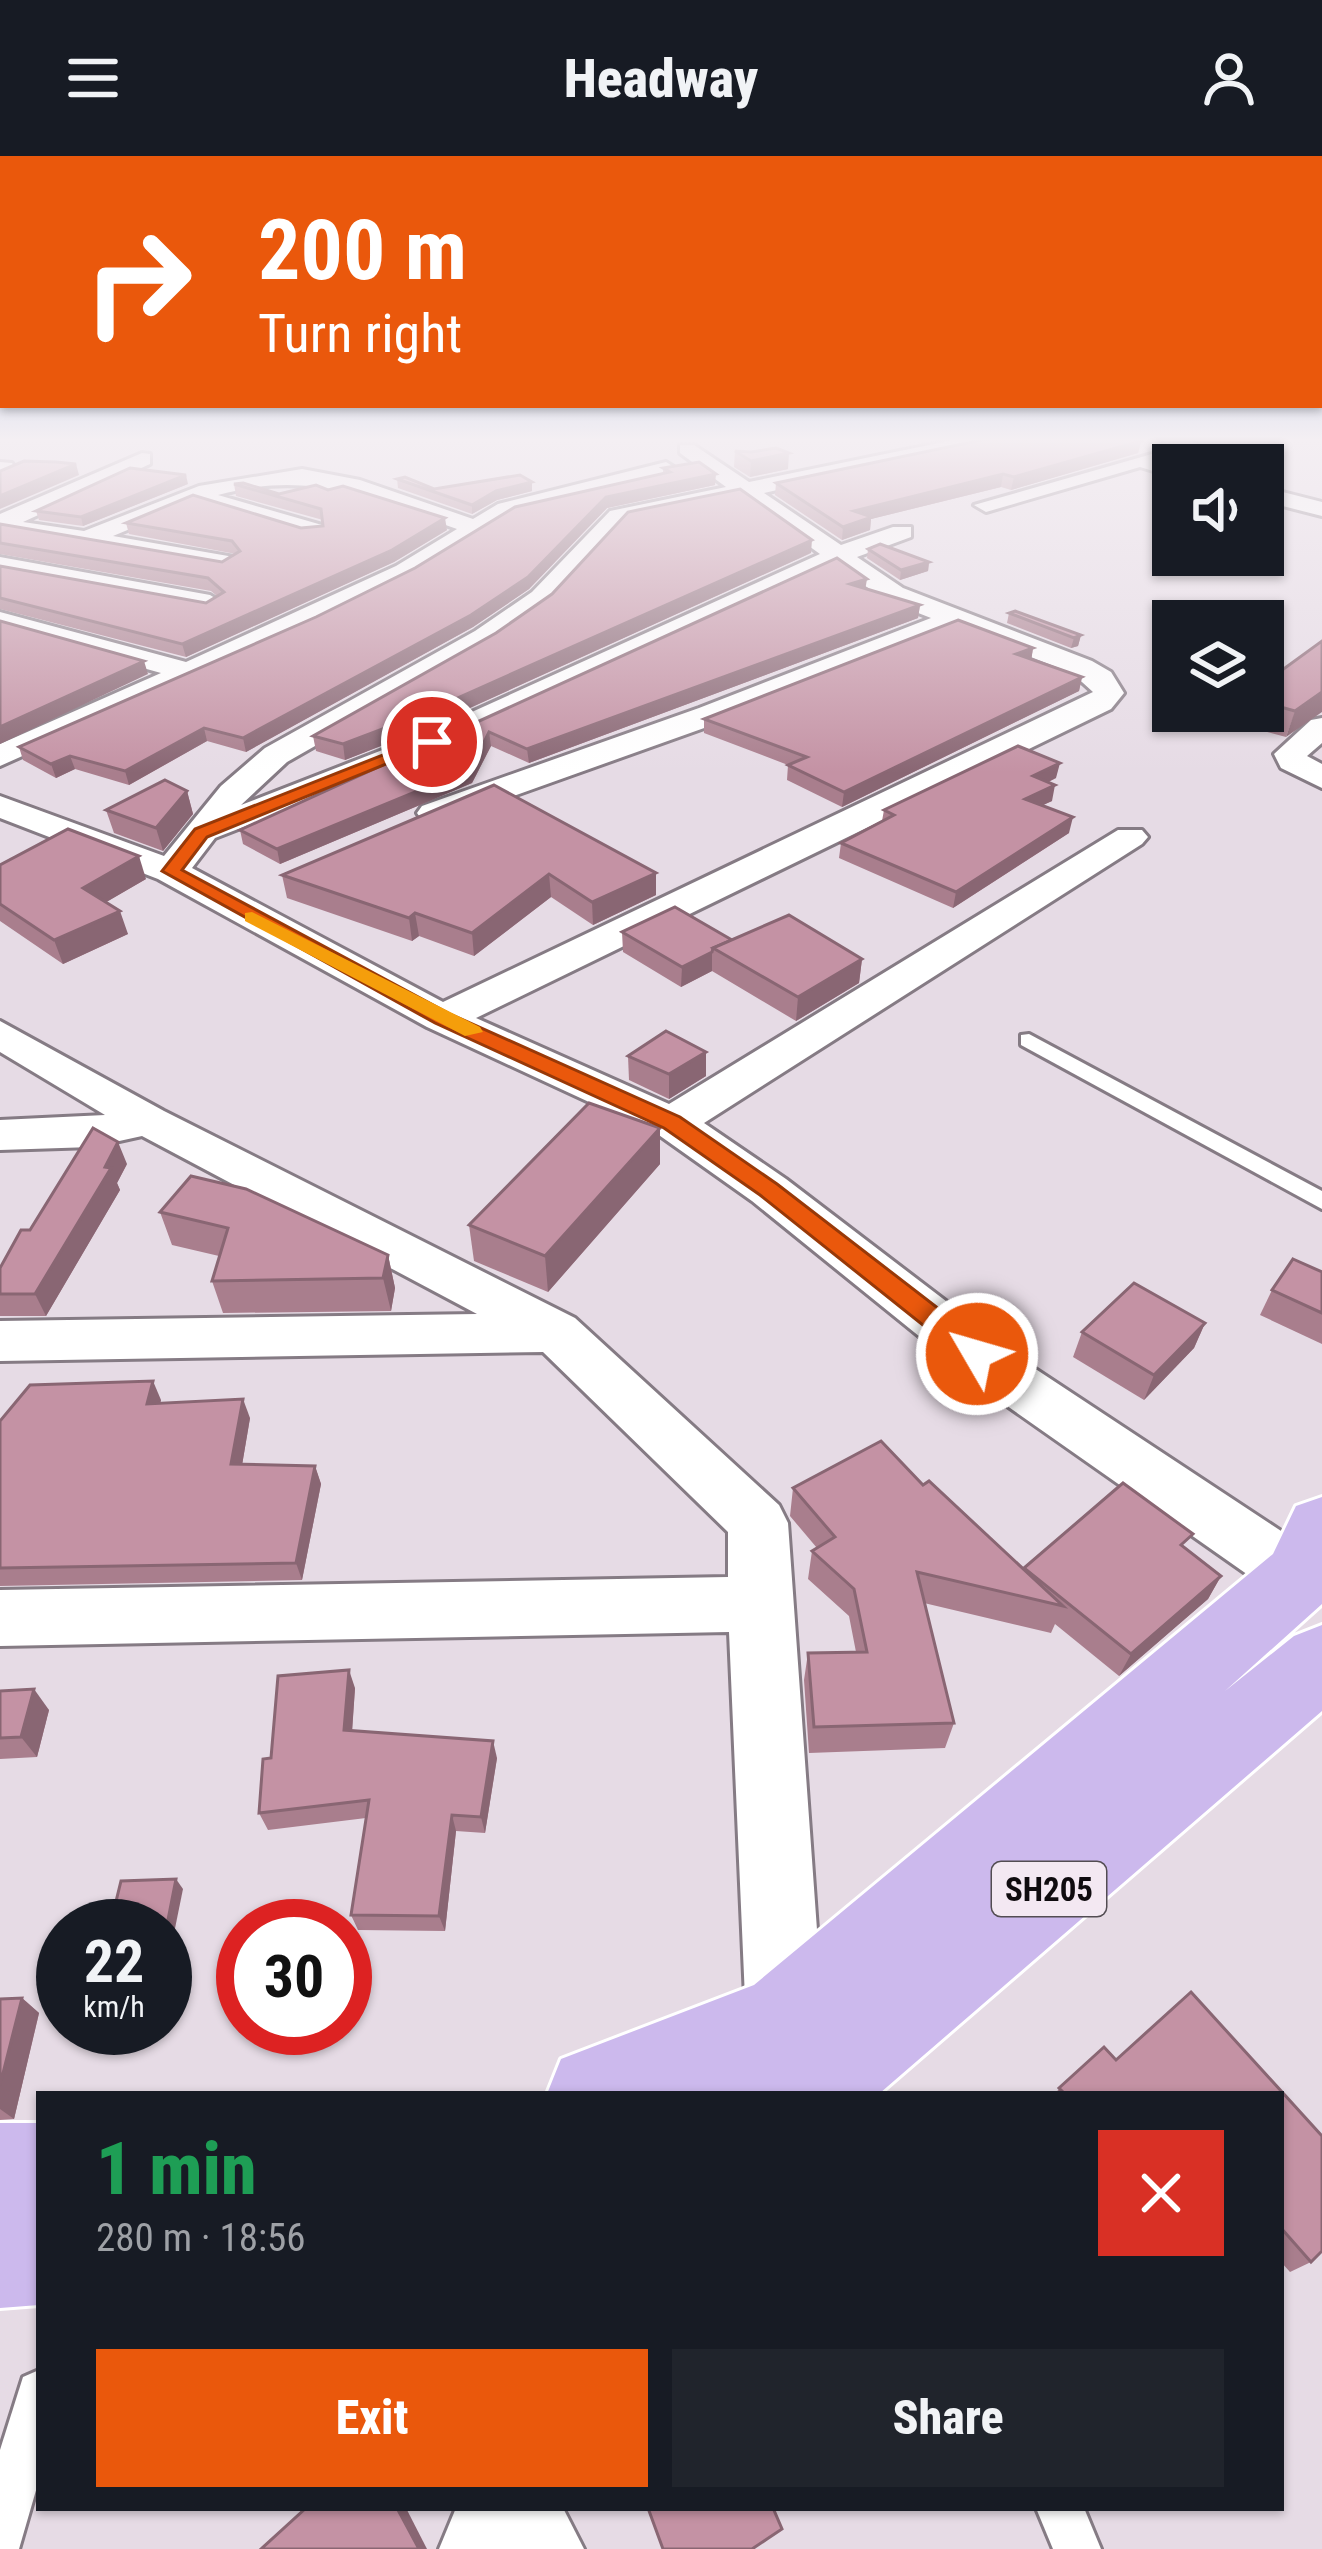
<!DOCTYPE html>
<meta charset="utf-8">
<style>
:root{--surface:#171b24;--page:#20242c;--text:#f1f3f6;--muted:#9ea1a6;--accent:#ea580c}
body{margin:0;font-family:"Roboto Condensed",sans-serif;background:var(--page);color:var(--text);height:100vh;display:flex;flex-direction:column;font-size:45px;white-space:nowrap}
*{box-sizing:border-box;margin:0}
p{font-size:39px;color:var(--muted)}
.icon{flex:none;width:66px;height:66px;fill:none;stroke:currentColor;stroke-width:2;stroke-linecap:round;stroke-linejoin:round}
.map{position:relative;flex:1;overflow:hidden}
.sheet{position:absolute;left:36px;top:1935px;width:1248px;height:420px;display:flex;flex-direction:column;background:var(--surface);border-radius:0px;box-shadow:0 3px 9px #0004}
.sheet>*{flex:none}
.guide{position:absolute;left:0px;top:0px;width:1323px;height:252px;box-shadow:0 3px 9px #0004;background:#ea580c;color:#fff;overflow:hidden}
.buttons{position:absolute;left:1152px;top:288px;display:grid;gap:24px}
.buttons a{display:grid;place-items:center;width:132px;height:132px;border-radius:0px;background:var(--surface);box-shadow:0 3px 9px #0004;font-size:60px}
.speed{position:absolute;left:36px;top:1743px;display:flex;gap:24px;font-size:60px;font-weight:700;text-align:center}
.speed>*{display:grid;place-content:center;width:156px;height:156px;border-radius:50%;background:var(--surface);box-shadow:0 3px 9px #0004;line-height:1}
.speed small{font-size:30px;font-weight:400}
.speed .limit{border:18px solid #d22;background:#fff;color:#111}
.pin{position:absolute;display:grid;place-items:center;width:102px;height:102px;color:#fff;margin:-51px;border:6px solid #fff;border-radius:50%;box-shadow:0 3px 12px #0007}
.me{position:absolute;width:132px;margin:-66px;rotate:308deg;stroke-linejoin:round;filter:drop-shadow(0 0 9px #0008)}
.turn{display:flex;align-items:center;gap:42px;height:252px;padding:0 60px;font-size:54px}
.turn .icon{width:156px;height:156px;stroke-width:2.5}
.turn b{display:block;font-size:84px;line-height:102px}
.round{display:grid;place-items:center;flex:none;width:126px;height:126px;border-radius:0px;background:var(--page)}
.headline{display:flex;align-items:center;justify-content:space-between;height:204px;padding:0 60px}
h1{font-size:72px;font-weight:800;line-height:90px;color:#1e9e55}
.action{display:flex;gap:24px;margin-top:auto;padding:24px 60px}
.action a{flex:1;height:138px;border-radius:0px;background:var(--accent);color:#fff;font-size:48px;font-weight:800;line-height:138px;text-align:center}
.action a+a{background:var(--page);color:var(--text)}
header{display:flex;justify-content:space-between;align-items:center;height:156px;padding:0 60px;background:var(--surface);font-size:54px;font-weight:800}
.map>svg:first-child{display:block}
</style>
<header><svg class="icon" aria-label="menu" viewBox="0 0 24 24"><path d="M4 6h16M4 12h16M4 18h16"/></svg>Headway<svg class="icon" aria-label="person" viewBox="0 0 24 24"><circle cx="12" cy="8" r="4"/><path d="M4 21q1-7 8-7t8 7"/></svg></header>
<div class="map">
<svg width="1322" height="2393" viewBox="0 0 1322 2393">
<rect width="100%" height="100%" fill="#e6dbe5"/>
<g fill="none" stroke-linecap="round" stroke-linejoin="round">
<defs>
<g id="service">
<polygon points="1029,878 1322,1035 1322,1053 1021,889 1021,879"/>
<polygon points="39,2214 39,2324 19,2393 0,2393 0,2294 23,2221"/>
<polygon points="511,2352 563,2352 584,2393 532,2393"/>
<polygon points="1036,2352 1084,2352 1101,2393 1053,2393"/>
</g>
<g id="minor">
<path d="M 963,282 L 1005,282 L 764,337 L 841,389 L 893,371 L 911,371 L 911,381 L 857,401 L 903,432 L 1092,505 L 1111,516 L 1124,537 L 1111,553 L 476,862 L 669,948 L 1118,674 L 1142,674 L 1148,681 L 1142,688 L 704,967 L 786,1023 L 1031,1210 L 1322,1402 L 1322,1440 L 1300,1448 L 1278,1440 L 993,1240 L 752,1045 L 656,977 L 427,871 L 158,723 L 0,662 L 0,640 L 164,700 L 221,630 L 265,592 L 475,475 L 532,436 L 610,355 L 726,331 L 680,297 L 680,289 L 694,289 L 749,326 ZM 741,341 L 820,398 L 421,579 L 241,649 L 287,606 L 495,487 L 550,448 L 626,365 ZM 836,409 L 885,444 L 931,462 L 699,552 L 422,650 L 417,657 L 422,664 L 446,664 L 721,566 L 956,472 L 1072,517 L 1093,536 L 443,846 L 192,712 L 215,682 L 443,593 Z"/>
<polygon points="1159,282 1187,282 1206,294 1168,305 1180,309 1173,309 1173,321 1140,311 986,356 974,349 1173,292"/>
<path d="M 142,297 L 150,298 L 150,308 L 23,366 L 84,375 L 199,330 L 302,313 L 360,324 L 473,363 L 498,348 L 666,306 L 677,313 L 514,358 L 414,420 L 316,469 L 0,610 L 0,588 L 161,517 L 0,472 L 0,456 L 186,506 L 396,410 L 457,373 C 369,343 312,313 218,339 L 322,369 L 322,379 L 304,379 L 195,346 L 113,380 L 234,401 L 238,406 L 225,414 L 0,376 L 0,358 Z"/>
<polygon points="0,306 12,307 15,312 0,321"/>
<polygon points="1263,331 1322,346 1322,360 1263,345"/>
<polygon points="0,401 210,439 223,447 210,455 0,417"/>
<polygon points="1322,562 1322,587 1307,600 1322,608 1322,632 1281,612 1274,598 1311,564"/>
<path d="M 0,865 L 164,955 L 575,1162 L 779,1349 L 788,1367 L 822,1844 L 834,1872 L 823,1900 L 795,1911 C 767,1900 758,1893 746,1865 L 729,1476 L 0,1490 L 0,1434 L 728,1421 L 728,1376 L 543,1196 L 0,1205 L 0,1165 L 477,1158 L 142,980 L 92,991 L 0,994 L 0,964 L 105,959 L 0,896 Z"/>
<polygon points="456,2352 552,2352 537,2393 439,2393"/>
</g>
<g id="primary">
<polygon points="1322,1341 1322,1448 1225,1535 1294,1480 1322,1469 1322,1555 880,1937 547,1938 561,1903 754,1829 1273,1398 1296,1350"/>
<polygon points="0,1967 39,1967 39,2149 0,2152"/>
</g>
</defs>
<use href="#service" stroke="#857b84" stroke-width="6"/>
<use href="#minor" stroke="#857b84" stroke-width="6"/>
<use href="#primary" stroke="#fff" stroke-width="6"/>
<use href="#service" fill="#fff" fill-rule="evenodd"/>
<use href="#minor" fill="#fff" fill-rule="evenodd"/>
<use href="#primary" fill="#ccb9ed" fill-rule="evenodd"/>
</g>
<g fill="#a97e8d">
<polygon points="1141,285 1138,297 1011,334 1001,331 871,363 870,374 842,384 775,339 776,327"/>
<polygon points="735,295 788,313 750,321 734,311"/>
<polygon points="663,312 715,329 607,352 529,433 473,471 246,596 207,585 129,629 75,613 56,622 23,604 19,591 663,317"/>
<polygon points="397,323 434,333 532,335 497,344 472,358 398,332"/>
<polygon points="188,328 83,370 39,364 36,355"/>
<polygon points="234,328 447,374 394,406 186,501 0,453 0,410 206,447 217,440 211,435 0,398 0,368 222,406 236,398 129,378 126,367 301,372 323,370 323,364 236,340"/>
<polygon points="868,393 929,406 928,415 900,424 867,402"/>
<polygon points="811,397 419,575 345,604 316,595 313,580"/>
<polygon points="866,433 920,449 918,462 529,607 491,590 472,627 280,708 243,688 240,674"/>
<polygon points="1009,457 1081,479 1078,490 1071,492 1007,467"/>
<polygon points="1322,485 1286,581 1236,568 1240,555 1263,555 1263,528"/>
<polygon points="1033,492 1031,504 1082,521 1079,535 842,651 787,624 788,609 704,577 704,563"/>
<polygon points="1056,622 1048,626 1052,645 1042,649 1069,677 953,752 839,702 841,687 882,665 884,654"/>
<polygon points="494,629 656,739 593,769 551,741 474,800 419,780 412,785 287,742 282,719"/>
<polygon points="187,635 193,658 163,695 114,677 106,654"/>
<polygon points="0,709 146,723 106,746 128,778 63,808 0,765"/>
<polygon points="622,776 732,784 862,803 859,827 796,865 712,815 681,831 623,796"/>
<polygon points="706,896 706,920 669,943 629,924 628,900"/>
<polygon points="660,972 660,1008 548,1136 474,1105 469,1069"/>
<polygon points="127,1008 117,1027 120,1034 46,1160 0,1160 0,1112 30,1074"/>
<polygon points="160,1056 388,1099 395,1132 391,1155 223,1157 212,1125 219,1100 172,1089"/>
<polygon points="1322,1116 1322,1188 1260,1159 1272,1134"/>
<polygon points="1205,1167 1194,1192 1144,1244 1073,1201 1082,1176"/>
<polygon points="161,1244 160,1247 250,1262 242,1309 315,1310 321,1328 302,1424 0,1430 0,1265"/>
<polygon points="923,1329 1024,1414 1185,1393 1221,1420 1208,1443 1119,1520 1055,1468 1051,1477 924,1447 954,1567 945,1592 809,1597 804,1524 808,1497 856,1496 849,1460 808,1423 812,1395 817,1392 790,1360 793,1332"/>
<polygon points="355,1532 352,1574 497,1602 485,1677 456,1675 445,1775 358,1774 351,1759 366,1662 268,1674 259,1657 271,1602"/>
<polygon points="0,1535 49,1554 37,1601 0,1603"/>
<polygon points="1191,1836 1322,1980 1322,2095 1311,2106 1290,2116 1281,2106 1281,1938 1054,1938 1104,1891 1116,1904"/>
<polygon points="22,1842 39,1857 14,1963 0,1964 0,1843"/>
</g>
<g fill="#896673">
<polygon points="1141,285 1138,297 1011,334 1014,321"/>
<polygon points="789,297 788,313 750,321 751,305"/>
<polygon points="76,308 79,319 0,353 0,340"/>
<polygon points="716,318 715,329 607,352 529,433 473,471 246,596 243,582 606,341"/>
<polygon points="1003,318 1001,331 871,363 870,374 842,384 843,371 854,355"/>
<polygon points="186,319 188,328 83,370 81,361"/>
<polygon points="532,326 532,335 497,344 472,358 472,349 496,335"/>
<polygon points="445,362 447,374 394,406 186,501 182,488"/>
<polygon points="812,384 811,397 419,575 345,604 343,588"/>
<polygon points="929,406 928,415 900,424 901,414"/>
<polygon points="867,423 865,435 850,428"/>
<polygon points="920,449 918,462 529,607 527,593"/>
<polygon points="1081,479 1078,490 1071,492 1074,482"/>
<polygon points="1033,492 1031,506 1016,498"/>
<polygon points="144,505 148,518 0,588 0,571"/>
<polygon points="1082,521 1079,535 842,651 844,636"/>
<polygon points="1322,536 1322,556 1286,581 1295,555"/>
<polygon points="204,572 207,585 129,629 125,615"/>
<polygon points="489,576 491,590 472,627 280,708 277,693"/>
<polygon points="70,600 75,613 56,622 51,608"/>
<polygon points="1060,607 1056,622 1030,635 1033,620"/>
<polygon points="1055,629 1052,645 1022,659 1025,643"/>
<polygon points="187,635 193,658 163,695 156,672"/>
<polygon points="1073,661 1069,677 953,752 956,736"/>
<polygon points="139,700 146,723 91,755 83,732"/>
<polygon points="656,717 656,739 593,769 592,746"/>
<polygon points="549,718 551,741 474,800 472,777"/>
<polygon points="120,755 128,778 63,808 54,784"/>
<polygon points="415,757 419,780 412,785 409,762"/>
<polygon points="712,796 712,815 681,831 682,811"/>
<polygon points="862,803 859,827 796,865 798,841"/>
<polygon points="706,896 706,920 669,943 669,918"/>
<polygon points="660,972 660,1008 548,1136 545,1100"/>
<polygon points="118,986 127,1008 117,1027 120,1034 46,1160 35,1138"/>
<polygon points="388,1099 395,1132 391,1155 383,1122"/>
<polygon points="1205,1167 1194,1192 1144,1244 1154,1219"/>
<polygon points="153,1225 161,1244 155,1266 147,1248"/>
<polygon points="243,1243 250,1262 239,1327 231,1308"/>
<polygon points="315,1310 321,1328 302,1424 296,1407"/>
<polygon points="1221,1420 1208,1443 1119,1520 1131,1498"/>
<polygon points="349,1514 355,1532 351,1591 344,1574"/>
<polygon points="34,1533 49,1554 37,1601 21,1581"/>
<polygon points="493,1585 497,1602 485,1677 481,1661"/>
<polygon points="452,1659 456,1675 445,1775 439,1760"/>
<polygon points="176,1723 183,1733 171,1792 165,1784 165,1779"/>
<polygon points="22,1842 39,1857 14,1963 0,1953 0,1929"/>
<polygon points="397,2352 406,2352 427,2393 419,2393"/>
</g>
<g fill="#c492a4" stroke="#896673" stroke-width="3">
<polygon points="991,282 1133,282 1141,285 1014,321 1003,318 854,355 872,361 843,371 776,327"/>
<polygon points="776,292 789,297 751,305 735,295 751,296"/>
<polygon points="24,305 56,306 76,308 0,340 0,315"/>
<polygon points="699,306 716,318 606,341 528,421 471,459 243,582 204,572 125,615 70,600 51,608 19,591 316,461 415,412 515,351 670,316 663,312"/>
<polygon points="130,312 186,319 81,361 36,355"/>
<polygon points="520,319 532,326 496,335 472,349 397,323 405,321 434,333"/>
<polygon points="243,327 279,338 316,329 328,334 343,330 445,362 392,394 182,488 0,442 0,410 206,447 224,436 208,422 0,387 0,368 222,406 240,395 232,385 126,367 193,339 301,372 323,370 321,353 234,328"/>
<polygon points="740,333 812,384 417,560 343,588 313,580 496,477 552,438 628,356"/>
<polygon points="880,388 929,406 901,414 868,393"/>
<polygon points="837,402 867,423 850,428 920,449 527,593 489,576 471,613 277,693 240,674"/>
<polygon points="1015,455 1081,479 1074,482 1009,457"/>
<polygon points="958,464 1033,492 1016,498 1082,521 844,636 788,609 807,601 704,563"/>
<polygon points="0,465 144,505 0,571"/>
<polygon points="1322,485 1322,536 1295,555 1263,546 1263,528"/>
<polygon points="1018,590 1060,607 1033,620 1055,629 1025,643 1073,661 956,736 841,687 894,659 884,654"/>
<polygon points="165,624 187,635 156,672 106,654"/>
<polygon points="494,629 656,717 592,746 549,718 472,777 415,757 409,762 282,719"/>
<polygon points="68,673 139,700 83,732 120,755 54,784 0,748 0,709"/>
<polygon points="675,751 732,784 713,792 712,796 682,811 622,776"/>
<polygon points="789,759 862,803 798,841 713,792"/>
<polygon points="666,875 706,896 669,918 628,900"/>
<polygon points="589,947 660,972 545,1100 469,1069"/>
<polygon points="93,972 118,986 105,1011 111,1012 35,1138 0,1138 0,1112 21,1074 30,1074"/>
<polygon points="191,1020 246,1033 388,1099 383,1122 212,1125 228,1072 160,1056"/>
<polygon points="1293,1103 1322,1116 1322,1157 1272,1134"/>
<polygon points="1134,1127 1205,1167 1154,1219 1082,1176"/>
<polygon points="153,1225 147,1248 243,1243 231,1308 315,1310 296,1407 0,1412 0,1265 30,1229"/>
<polygon points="881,1285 923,1329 929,1325 1063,1450 917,1416 954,1567 814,1571 808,1497 867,1496 854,1433 812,1395 835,1381 793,1332"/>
<polygon points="1123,1327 1193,1378 1181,1389 1221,1420 1131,1498 1024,1412"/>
<polygon points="349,1514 344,1574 493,1585 481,1661 452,1659 439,1760 351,1759 369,1644 259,1657 263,1603 271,1602 278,1520"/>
<polygon points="34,1533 21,1581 0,1582 0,1535"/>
<polygon points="176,1723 165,1779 165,1770 110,1770 121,1725"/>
<polygon points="1191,1836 1322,1980 1322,2095 1311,2106 1281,2072 1281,1938 1065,1938 1059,1932 1104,1891 1116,1904"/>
<polygon points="22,1842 0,1929 0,1843"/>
<polygon points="306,2352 397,2352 419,2393 261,2393"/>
<polygon points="648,2352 773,2352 782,2373 752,2393 663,2393"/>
</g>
<linearGradient id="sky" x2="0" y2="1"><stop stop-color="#87addd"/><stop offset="0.46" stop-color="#f4eff3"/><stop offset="1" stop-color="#f4eff3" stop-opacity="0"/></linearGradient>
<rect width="1322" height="617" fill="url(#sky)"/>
<polygon fill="#ea580c" stroke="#983908" stroke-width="3" points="426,582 440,586 207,681 182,714 450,858 680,961 777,1028 987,1190 987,1205 968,1205 760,1039 664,972 435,867 162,715 195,673"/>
<polygon fill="#f59e0b" points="252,756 480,871 483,876 465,880 245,765 245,757"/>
<g text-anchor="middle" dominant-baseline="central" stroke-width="9" stroke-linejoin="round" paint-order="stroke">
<rect fill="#f3e8f2" stroke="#534d53" stroke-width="3" x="992" y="1706" width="114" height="54" rx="9"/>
<g font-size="33" font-weight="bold" fill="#0f0b0f">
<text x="1049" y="1733">SH205</text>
</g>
</g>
</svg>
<div class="buttons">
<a><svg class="icon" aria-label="sound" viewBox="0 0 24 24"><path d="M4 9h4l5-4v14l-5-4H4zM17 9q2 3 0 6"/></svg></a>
<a><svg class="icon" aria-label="layers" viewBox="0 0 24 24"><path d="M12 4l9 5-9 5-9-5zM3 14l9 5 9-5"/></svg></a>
</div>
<div class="speed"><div>22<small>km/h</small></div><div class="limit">30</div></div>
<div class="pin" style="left:432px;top:586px;background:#d93025"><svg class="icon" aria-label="arrive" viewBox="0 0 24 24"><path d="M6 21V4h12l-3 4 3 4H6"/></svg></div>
<svg class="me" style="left:977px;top:1198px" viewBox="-20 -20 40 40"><circle r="17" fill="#ea580c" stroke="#fff" stroke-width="3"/><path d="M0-11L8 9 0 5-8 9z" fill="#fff"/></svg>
<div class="guide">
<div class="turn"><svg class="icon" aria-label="right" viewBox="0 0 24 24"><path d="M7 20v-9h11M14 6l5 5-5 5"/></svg><div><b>200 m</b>Turn right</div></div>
</div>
<section class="sheet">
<div class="headline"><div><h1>1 min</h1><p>280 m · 18:56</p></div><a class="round" style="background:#d93025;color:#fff"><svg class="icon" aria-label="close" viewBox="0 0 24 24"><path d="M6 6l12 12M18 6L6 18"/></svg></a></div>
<div class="action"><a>Exit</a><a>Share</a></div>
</section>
</div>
